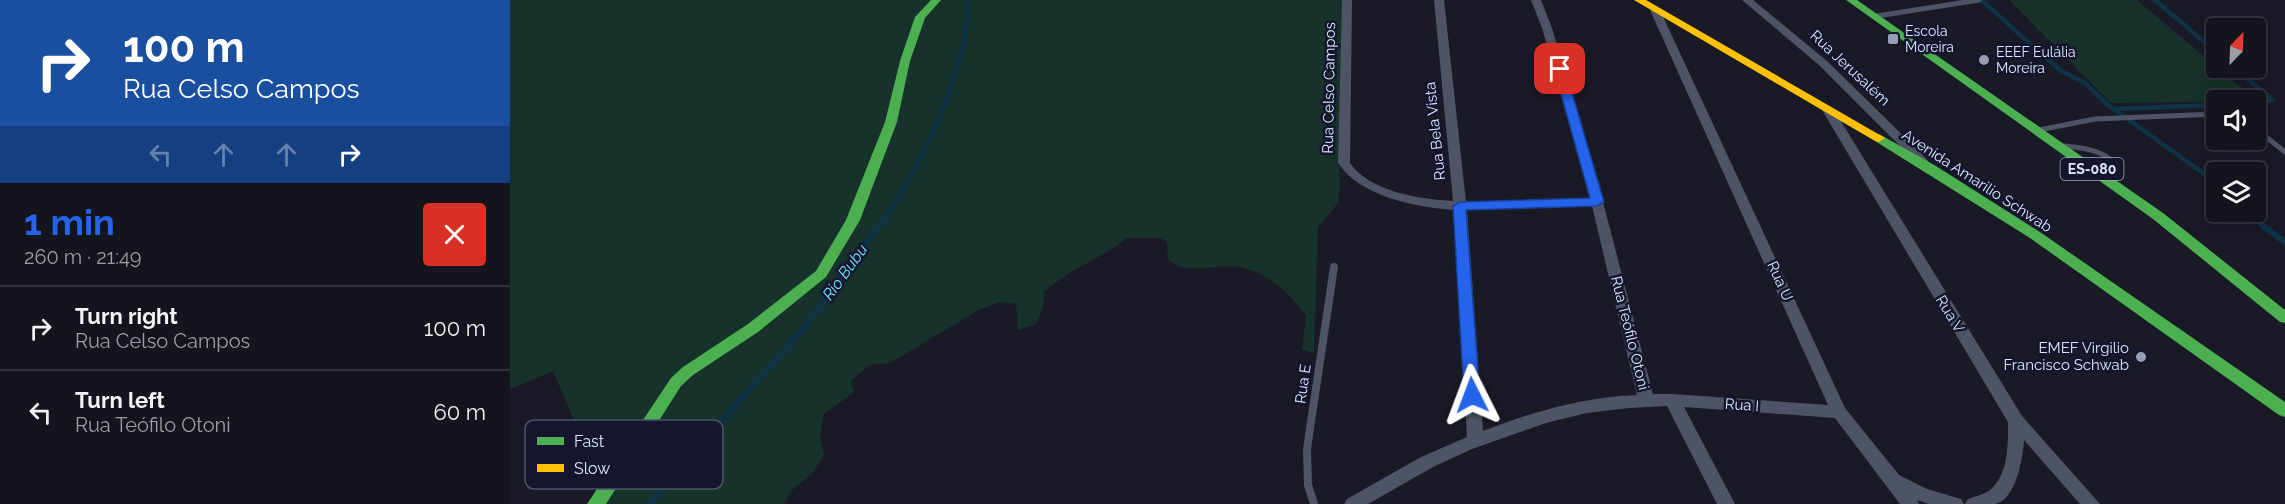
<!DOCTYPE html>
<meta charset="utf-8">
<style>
:root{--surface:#13141c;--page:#202129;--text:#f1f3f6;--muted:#9d9ea3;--line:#32333b;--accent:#2563eb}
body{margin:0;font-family:Raleway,sans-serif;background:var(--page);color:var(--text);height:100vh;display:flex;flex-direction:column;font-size:22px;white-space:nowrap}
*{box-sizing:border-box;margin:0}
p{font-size:20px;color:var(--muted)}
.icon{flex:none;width:33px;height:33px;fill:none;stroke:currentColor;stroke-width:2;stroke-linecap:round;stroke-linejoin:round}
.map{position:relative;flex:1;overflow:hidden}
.panel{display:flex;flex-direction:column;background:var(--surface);width:510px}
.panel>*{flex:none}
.guide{background:#1a4fa0;color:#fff;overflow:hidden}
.needle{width:39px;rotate:23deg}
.fabs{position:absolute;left:1696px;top:18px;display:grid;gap:12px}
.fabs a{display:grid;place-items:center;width:60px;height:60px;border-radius:6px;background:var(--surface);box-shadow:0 3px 15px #0003,0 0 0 2px var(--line);font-size:30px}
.pin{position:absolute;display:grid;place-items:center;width:51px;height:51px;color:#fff;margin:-26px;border-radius:12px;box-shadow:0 3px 9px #0006}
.me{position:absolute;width:66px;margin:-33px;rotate:357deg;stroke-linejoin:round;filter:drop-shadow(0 0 4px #0008)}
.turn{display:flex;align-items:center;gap:21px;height:126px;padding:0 24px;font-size:27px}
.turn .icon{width:78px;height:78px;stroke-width:2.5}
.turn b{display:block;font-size:42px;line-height:51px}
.lanes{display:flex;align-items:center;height:57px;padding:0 24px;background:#0003;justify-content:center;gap:30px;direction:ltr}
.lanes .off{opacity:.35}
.round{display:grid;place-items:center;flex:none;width:63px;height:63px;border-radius:6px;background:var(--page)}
.head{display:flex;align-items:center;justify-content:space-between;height:102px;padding:0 24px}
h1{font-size:36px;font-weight:700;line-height:45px;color:var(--accent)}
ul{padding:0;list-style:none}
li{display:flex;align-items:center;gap:18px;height:84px;padding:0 24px;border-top:2px solid var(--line)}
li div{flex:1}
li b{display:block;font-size:22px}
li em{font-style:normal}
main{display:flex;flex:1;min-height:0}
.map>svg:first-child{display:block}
</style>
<main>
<section class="panel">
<div class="guide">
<div class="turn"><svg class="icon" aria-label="right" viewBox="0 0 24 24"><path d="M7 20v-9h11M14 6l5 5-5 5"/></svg><div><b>100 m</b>Rua Celso Campos</div></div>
<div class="lanes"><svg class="icon off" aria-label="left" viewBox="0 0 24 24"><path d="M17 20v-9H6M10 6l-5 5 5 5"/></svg><svg class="icon off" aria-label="ahead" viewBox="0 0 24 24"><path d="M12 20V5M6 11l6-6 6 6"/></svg><svg class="icon off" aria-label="ahead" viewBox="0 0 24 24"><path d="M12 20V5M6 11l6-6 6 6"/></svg><svg class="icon" aria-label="right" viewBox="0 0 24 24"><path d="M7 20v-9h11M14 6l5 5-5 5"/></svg></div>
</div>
<div class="head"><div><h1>1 min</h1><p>260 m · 21:49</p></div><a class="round" style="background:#d93025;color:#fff"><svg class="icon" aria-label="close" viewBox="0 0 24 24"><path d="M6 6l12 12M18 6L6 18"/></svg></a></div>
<ul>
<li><svg class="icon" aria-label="right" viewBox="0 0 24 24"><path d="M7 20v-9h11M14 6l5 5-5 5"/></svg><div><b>Turn right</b><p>Rua Celso Campos</p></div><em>100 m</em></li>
<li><svg class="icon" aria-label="left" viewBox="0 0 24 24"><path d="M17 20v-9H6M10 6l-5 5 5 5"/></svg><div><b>Turn left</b><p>Rua Teófilo Otoni</p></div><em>60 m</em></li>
</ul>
</section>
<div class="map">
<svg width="1775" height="504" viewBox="0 0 1775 504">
<rect width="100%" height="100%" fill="#191a26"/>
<g fill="#16322a">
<path d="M 0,0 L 833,0 L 829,202 L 808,227 L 804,353 L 792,350 L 796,315 C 779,294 758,272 729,267 C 706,263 677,277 658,259 L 657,242 L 650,238 L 617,238 C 591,259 559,269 534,292 L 533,308 L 526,324 L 508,330 L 506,304 L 489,302 L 467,311 L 380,363 L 359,365 L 341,381 L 344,392 L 314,414 L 310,436 L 314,455 L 301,475 L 282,490 L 274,504 L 91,504 L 126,449 L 73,442 L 43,371 L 0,389 Z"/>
<polygon points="1499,0 1627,0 1747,101 1601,103"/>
</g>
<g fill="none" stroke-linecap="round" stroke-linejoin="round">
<g stroke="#0e3347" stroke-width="4.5">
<polyline points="1471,0 1551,71 1575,83 1598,105 1707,183"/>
<polyline points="1645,0 1707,53"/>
<polyline points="1724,68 1763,100 1746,103"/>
<polyline points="1605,109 1707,105"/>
<polyline points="1743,212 1747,217"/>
<path d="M 375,217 C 409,170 464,58 456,0"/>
</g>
<g stroke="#0e3347" stroke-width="6">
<polyline points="1746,216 1753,226 1775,242"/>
<polyline points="139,504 293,329 376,216"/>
</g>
<g stroke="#4e5466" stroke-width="5">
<polyline points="1367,16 1469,0"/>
<polyline points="1746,129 1775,152"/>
<polyline points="1529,130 1585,119 1707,114"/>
<path d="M 1555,146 C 1575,148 1602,151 1610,173 L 1601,183"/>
</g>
<polyline stroke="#4e5466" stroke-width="8" points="804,504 798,485 797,449 824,267"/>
<g fill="#4e5466" fill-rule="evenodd">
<path d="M 832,0 L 842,0 L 840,163 C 860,192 910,199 943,201 L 924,0 L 934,0 L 956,202 L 1080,198 L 1032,28 L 1021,0 L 1031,0 L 1042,28 L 1093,202 L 1143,394 L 1162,394 L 1318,405 L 1140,10 L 1145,7 L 1149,8 L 1335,408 L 1389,475 L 1417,489 L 1451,499 L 1454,504 L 1419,504 L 1407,500 L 1409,504 L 1390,504 L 1325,418 L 1174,407 L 1225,504 L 1207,504 L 1157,406 L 1119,408 L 1077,413 L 1036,423 L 962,449 L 923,467 L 858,504 L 834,504 L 837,499 L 911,457 L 957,437 L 944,210 C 905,207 851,197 828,163 ZM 1082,206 L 1127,395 C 1075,397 1021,412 973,431 L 957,210 Z"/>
<polygon points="1232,0 1243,0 1317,61 1416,158 1418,161 1416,164 1408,164 1309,65"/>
<path d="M 1318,107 L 1324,110 L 1512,416 L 1590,504 L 1570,504 L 1514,440 C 1513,458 1506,500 1485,504 C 1476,504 1464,504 1455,504 L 1458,499 C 1466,496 1473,495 1480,490 C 1499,474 1498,443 1498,422 L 1312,110 Z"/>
</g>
<g fill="#4caf50" fill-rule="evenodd">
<polygon points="421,0 431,0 415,18 400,61 387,122 350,220 316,277 248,332 183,375 171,386 96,504 77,504 161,378 173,367 238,324 306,271 336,220 375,122 390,61 405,17"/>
<polygon points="1336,0 1347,0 1653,213 1775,310 1775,323 1770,322 1643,219"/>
<polygon points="1369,134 1426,166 1530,232 1775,402 1775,417 1769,415 1520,238 1365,141 1363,138"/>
</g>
<polygon fill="#ffc107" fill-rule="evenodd" points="1124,0 1136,0 1375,138 1369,142 1365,141"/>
</g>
<polygon fill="#2563eb" stroke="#184099" stroke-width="1.5" points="1046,67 1055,69 1094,202 1087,206 956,210 970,395 962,401 954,395 943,206 950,202 1080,198 1044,69"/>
<g fill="#999db2" stroke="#13162c" stroke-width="2">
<rect x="1377" y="33" width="12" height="12" rx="3"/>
<circle cx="1474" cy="60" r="6"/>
<circle cx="1631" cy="357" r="6"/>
</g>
<g text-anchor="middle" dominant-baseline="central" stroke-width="5" stroke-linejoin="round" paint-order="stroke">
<g font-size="14" fill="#dee4fe" stroke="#13162c" text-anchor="start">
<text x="1395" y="31">Escola<tspan x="1395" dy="16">Moreira</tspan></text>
<text x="1486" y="52">EEEF Eulália<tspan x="1486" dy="16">Moreira</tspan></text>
</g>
<rect fill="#13162c" stroke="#a1a6bf" stroke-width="1.5" x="1550.5" y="158" width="63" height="22" rx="4.5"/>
<g font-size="14" font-weight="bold" fill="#dee4fe">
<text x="1582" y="169">ES-080</text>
</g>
<g font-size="15" fill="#dee4fe" stroke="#13162c">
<text transform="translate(1340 68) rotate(43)">Rua Jerusalém</text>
<text transform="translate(819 88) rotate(-89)">Rua Celso Campos</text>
<text transform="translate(925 131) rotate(-96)">Rua Bela Vista</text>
<text transform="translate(1467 181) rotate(33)">Avenida Amarilio Schwab</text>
<text transform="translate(1270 281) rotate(66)">Rua U</text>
<text transform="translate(1440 314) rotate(59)">Rua V</text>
<text transform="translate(1120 333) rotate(76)">Rua Teófilo Otoni</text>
<text transform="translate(793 384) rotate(-82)">Rua E</text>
<text transform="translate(1232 405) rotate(4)">Rua I</text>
</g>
<g font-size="15" fill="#dee4fe" stroke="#13162c" text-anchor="end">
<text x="1619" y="348">EMEF Virgilio<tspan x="1619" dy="17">Francisco Schwab</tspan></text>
</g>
<g font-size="16" font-style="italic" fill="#70e4fb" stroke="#13162c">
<text transform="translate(335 272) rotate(-54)">Rio Bubu</text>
</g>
</g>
<rect x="15" y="420" width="198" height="69" rx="9" fill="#13162c" stroke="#50546b" stroke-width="1.5"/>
<rect x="27" y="437" width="27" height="8" fill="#4caf50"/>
<rect x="27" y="464" width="27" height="8" fill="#ffc107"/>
<g font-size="16" fill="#dee4fe">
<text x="64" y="447">Fast</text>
<text x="64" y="474">Slow</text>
</g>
</svg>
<div class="fabs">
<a><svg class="needle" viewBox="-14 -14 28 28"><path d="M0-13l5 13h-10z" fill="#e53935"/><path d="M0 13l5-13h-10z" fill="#9d9ea3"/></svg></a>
<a><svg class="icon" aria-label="sound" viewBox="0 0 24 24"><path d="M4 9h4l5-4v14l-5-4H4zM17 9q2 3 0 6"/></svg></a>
<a><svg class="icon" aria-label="layers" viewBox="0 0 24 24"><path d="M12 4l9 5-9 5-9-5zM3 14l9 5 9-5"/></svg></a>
</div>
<div class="pin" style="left:1050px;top:69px;background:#d93025"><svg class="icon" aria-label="arrive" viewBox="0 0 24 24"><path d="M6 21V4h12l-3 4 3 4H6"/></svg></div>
<svg class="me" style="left:962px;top:395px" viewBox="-20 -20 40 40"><path d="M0-17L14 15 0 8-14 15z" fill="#2563eb" stroke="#fff" stroke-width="4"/></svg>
</div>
</main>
